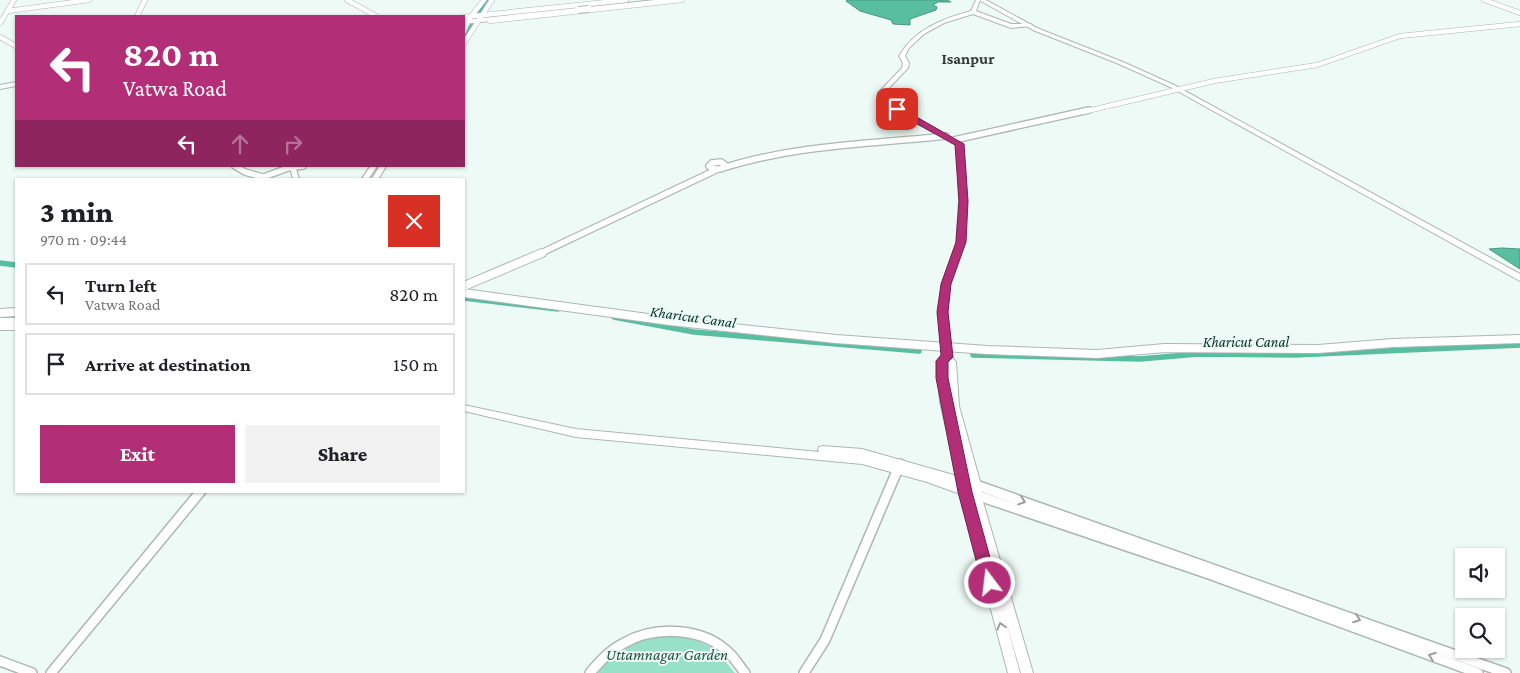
<!DOCTYPE html>
<meta charset="utf-8">
<style>
:root{--surface:#fff;--page:#f2f2f2;--text:#202124;--muted:#757577;--line:#e0e0e0;--accent:#b22f77}
body{margin:0;font-family:"Crimson Pro",serif;background:var(--page);color:var(--text);height:100vh;display:flex;flex-direction:column;font-size:19px;white-space:nowrap}
*{box-sizing:border-box;margin:0}
p{font-size:16px;color:var(--muted)}
.icon{flex:none;width:28px;height:28px;fill:none;stroke:currentColor;stroke-width:2;stroke-linecap:round;stroke-linejoin:round}
.map{position:relative;flex:1;overflow:hidden}
.sheet{position:absolute;left:15px;top:178px;width:450px;height:315px;display:flex;flex-direction:column;background:var(--surface);border-radius:0px;box-shadow:0 1px 4px #0004}
.sheet>*{flex:none}
.banner{position:absolute;left:15px;top:15px;width:450px;height:152px;border-radius:0px;box-shadow:0 1px 4px #0004;background:#b22f77;color:#fff;overflow:hidden}
.fabs{position:absolute;left:1455px;top:548px;display:grid;gap:10px}
.fabs a{display:grid;place-items:center;width:50px;height:50px;border-radius:0px;background:var(--surface);box-shadow:0 1px 4px #0004;font-size:25px}
.pin{position:absolute;display:grid;place-items:center;width:42px;height:42px;color:#fff;margin:-21px;border-radius:10px;box-shadow:0 2px 8px #0006}
.me{position:absolute;width:55px;margin:-28px;rotate:345deg;stroke-linejoin:round;filter:drop-shadow(0 0 4px #0008)}
.turn{display:flex;align-items:center;gap:18px;height:105px;padding:0 25px;font-size:22px}
.turn .icon{width:65px;height:65px;stroke-width:2.5}
.turn b{display:block;font-size:35px;line-height:42px}
.lanes{display:flex;align-items:center;height:48px;padding:0 25px;background:#0003;justify-content:center;gap:25px;direction:ltr}
.lanes .off{opacity:.35}
.round{display:grid;place-items:center;flex:none;width:52px;height:52px;border-radius:0px;background:var(--page)}
.head{display:flex;align-items:center;justify-content:space-between;height:85px;padding:0 25px}
h1{font-size:30px;font-weight:800;line-height:38px}
.cta{display:flex;gap:10px;margin-top:auto;padding:10px 25px}
.cta a{flex:1;height:58px;border-radius:0px;background:var(--accent);color:#fff;font-size:20px;font-weight:800;line-height:58px;text-align:center}
.cta a+a{background:var(--page);color:var(--text)}
ul{padding:0;list-style:none}
li{display:flex;align-items:center;gap:15px;height:62px;margin:0 10px 8px;padding:0 15px;border:2px solid var(--line);border-radius:0px}
li div{flex:1}
li b{display:block;font-size:19px}
li em{font-style:normal}
.map>svg:first-child{display:block}
</style>
<div class="map">
<svg width="1520" height="673" viewBox="0 0 1520 673">
<rect width="100%" height="100%" fill="#eefaf5"/>
<path fill="#96e1c8" d="M 660,635 L 689,637 L 715,649 L 735,673 L 598,673 C 613,651 635,642 660,635 Z"/>
<g fill="#57bea0" stroke="#4d9781">
<polygon points="848,0 947,0 951,2 938,2 933,5 937,7 936,10 910,19 910,25 893,24 891,20 860,11 846,1"/>
<polygon points="1502,248 1520,249 1520,269 1489,249"/>
</g>
<g fill="none" stroke-linecap="round" stroke-linejoin="round">
<polyline stroke="#57bea0" stroke-width="3" points="464,37 487,0"/>
<g stroke="#57bea0" stroke-width="5.5">
<polyline points="0,263 16,265"/>
<polyline points="464,298 558,309"/>
<polyline points="614,317 694,332 919,351"/>
<polyline points="973,355 1140,359 1198,354 1294,355 1520,345"/>
</g>
<defs>
<g id="tertiary-far3">
<polyline points="347,0 376,16"/>
<polyline points="1484,0 1520,13"/>
<polyline points="8,11 89,0"/>
<polyline points="137,16 145,0"/>
<polyline points="464,17 626,0"/>
<polyline points="490,21 682,0"/>
<polyline points="0,23 14,0"/>
<polyline points="464,31 468,20 484,0"/>
<polyline points="0,37 16,46"/>
<polyline points="464,43 492,0"/>
<polyline points="1083,112 1214,81 1317,65 1400,36 1520,24"/>
</g>
<g id="tertiary-far2">
<polyline points="954,140 1089,110"/>
<polygon points="721,162 725,165 721,169 713,169 709,166 712,163"/>
<polyline points="235,166 245,172 263,177"/>
<polyline points="293,168 296,179"/>
<path d="M 723,168 C 794,145 872,144 946,136"/>
<polyline points="258,179 288,168 303,166"/>
<polyline points="365,179 374,166"/>
<polyline points="375,179 383,166"/>
<polyline points="539,254 716,170"/>
</g>
<g id="tertiary-far1">
<polyline points="464,286 542,253"/>
<polyline points="464,293 670,321 836,339 987,350 1097,354 1165,348 1318,349 1393,343 1520,339"/>
<polyline points="0,313 16,312"/>
<polyline points="0,326 16,326"/>
</g>
<g id="tertiary">
<polyline points="976,485 1506,673"/>
<polyline points="976,495 1209,574 1478,673"/>
<polyline points="0,661 32,673"/>
<polyline points="51,673 201,491"/>
<path d="M 590,673 C 600,661 610,650 624,643 C 656,625 705,627 731,655 C 736,660 740,667 745,673"/>
<polyline points="804,673 825,640 900,464"/>
</g>
<g id="secondary">
<path d="M 976,0 L 980,0 L 976,11 L 1011,24 L 1030,24 L 1032,25 L 1030,26 L 1011,28 L 973,14 L 944,23 L 924,34 L 909,48 L 905,56 L 909,63 L 908,68 L 884,93 L 907,114 L 963,144 L 967,201 L 964,245 L 950,284 L 947,313 L 951,356 L 956,362 L 959,406 L 981,485 L 981,495 L 1033,673 L 1021,673 L 1006,622 L 1020,673 L 1008,673 L 960,494 L 927,482 L 862,464 L 576,437 L 464,411 L 464,405 L 576,429 L 819,452 L 818,450 L 819,447 L 823,446 L 862,449 L 957,476 L 940,402 L 937,361 L 942,356 L 939,313 L 942,284 L 956,245 L 959,201 L 957,145 L 903,116 L 878,93 L 902,68 L 903,63 L 899,56 C 915,29 942,19 971,11 Z"/>
<rect x="0" y="318" width="16" height="6"/>
</g>
<g id="primary">
<polygon points="655,0 673,0 670,2 589,11 586,9 589,7"/>
<polygon points="979,0 986,0 1037,28 1123,62 1174,85 1520,274 1520,281 1170,87 1119,64 1033,30"/>
<polygon points="578,8 580,9 580,11 464,24 464,20"/>
<polygon points="16,82 16,86 0,89 0,85"/>
</g>
</defs>
<use href="#tertiary-far3" stroke="#acb7b3" stroke-width="5.5"/>
<use href="#tertiary-far2" stroke="#acb7b3" stroke-width="8"/>
<use href="#tertiary-far1" stroke="#acb7b3" stroke-width="10"/>
<use href="#tertiary" stroke="#acb7b3" stroke-width="12"/>
<use href="#secondary" stroke="#acb7b3" stroke-width="2"/>
<use href="#primary" stroke="#acb7b3" stroke-width="2"/>
<use href="#tertiary-far3" stroke="#fff" stroke-width="4.5"/>
<use href="#tertiary-far2" stroke="#fff" stroke-width="5.5"/>
<use href="#tertiary-far1" stroke="#fff" stroke-width="8"/>
<use href="#tertiary" stroke="#fff" stroke-width="9"/>
<use href="#secondary" fill="#fff" fill-rule="evenodd"/>
<use href="#primary" fill="#fff" fill-rule="evenodd"/>
<defs>
<polyline id="primary-bridge" points="578,10 589,9"/>
</defs>
<use href="#primary-bridge" stroke="#acb7b3" stroke-width="8" stroke-linecap="butt"/>
<use href="#primary-bridge" stroke="#fff" stroke-width="6"/>
</g>
<defs><path id="oneway-chevron" d="M-2-3.5L2.5 0L-2 3.5" fill="none" stroke-width="1.6" stroke-linecap="round" stroke-linejoin="round" transform="scale(1.25)"/></defs>
<g stroke="#9a9d9c">
<use href="#oneway-chevron" transform="translate(1022 501) rotate(19)"/>
<use href="#oneway-chevron" transform="translate(1357 619) rotate(20)"/>
<use href="#oneway-chevron" transform="translate(1001 626) rotate(-105)"/>
<use href="#oneway-chevron" transform="translate(1432 656) rotate(-160)"/>
</g>
<polygon fill="#b22f77" stroke="#741f4d" points="894,107 899,107 964,144 968,201 966,242 951,284 948,312 953,357 948,362 948,378 972,492 997,583 995,588 990,590 984,588 982,583 958,492 936,378 936,361 941,355 937,312 941,284 956,242 959,201 955,145 894,111"/>
<g text-anchor="middle" dominant-baseline="central" stroke-width="4" stroke-linejoin="round" paint-order="stroke">
<g font-size="15" font-style="italic" fill="#023428" stroke="#eefaf5">
<text transform="translate(693 317) rotate(8)">Kharicut Canal</text>
<text x="1246" y="342">Kharicut Canal</text>
</g>
<g font-size="16" font-weight="bold" fill="#363b39" stroke="#eefaf5">
<text x="968" y="58">Isanpur</text>
</g>
<g font-size="16" font-style="italic" fill="#255144" stroke="#eefaf5">
<text x="667" y="654">Uttamnagar Garden</text>
</g>
</g>
</svg>
<div class="fabs">
<a><svg class="icon" aria-label="sound" viewBox="0 0 24 24"><path d="M4 9h4l5-4v14l-5-4H4zM17 9q2 3 0 6"/></svg></a>
<a><svg class="icon" aria-label="search" viewBox="0 0 24 24"><circle cx="10" cy="10" r="6"/><path d="M15 15l6 6"/></svg></a>
</div>
<div class="pin" style="left:897px;top:109px;background:#d93025"><svg class="icon" aria-label="arrive" viewBox="0 0 24 24"><path d="M6 21V4h12l-3 4 3 4H6"/></svg></div>
<svg class="me" style="left:990px;top:583px" viewBox="-20 -20 40 40"><circle r="17" fill="#b22f77" stroke="#fff" stroke-width="3"/><path d="M0-11L8 9 0 5-8 9z" fill="#fff"/></svg>
<div class="banner">
<div class="turn"><svg class="icon" aria-label="left" viewBox="0 0 24 24"><path d="M17 20v-9H6M10 6l-5 5 5 5"/></svg><div><b>820 m</b>Vatwa Road</div></div>
<div class="lanes"><svg class="icon" aria-label="left" viewBox="0 0 24 24"><path d="M17 20v-9H6M10 6l-5 5 5 5"/></svg><svg class="icon off" aria-label="ahead" viewBox="0 0 24 24"><path d="M12 20V5M6 11l6-6 6 6"/></svg><svg class="icon off" aria-label="right" viewBox="0 0 24 24"><path d="M7 20v-9h11M14 6l5 5-5 5"/></svg></div>
</div>
<section class="sheet">
<div class="head"><div><h1>3 min</h1><p>970 m · 09:44</p></div><a class="round" style="background:#d93025;color:#fff"><svg class="icon" aria-label="close" viewBox="0 0 24 24"><path d="M6 6l12 12M18 6L6 18"/></svg></a></div>
<ul>
<li><svg class="icon" aria-label="left" viewBox="0 0 24 24"><path d="M17 20v-9H6M10 6l-5 5 5 5"/></svg><div><b>Turn left</b><p>Vatwa Road</p></div><em>820 m</em></li>
<li><svg class="icon" aria-label="arrive" viewBox="0 0 24 24"><path d="M6 21V4h12l-3 4 3 4H6"/></svg><div><b>Arrive at destination</b></div><em>150 m</em></li>
</ul>
<div class="cta"><a>Exit</a><a>Share</a></div>
</section>
</div>
